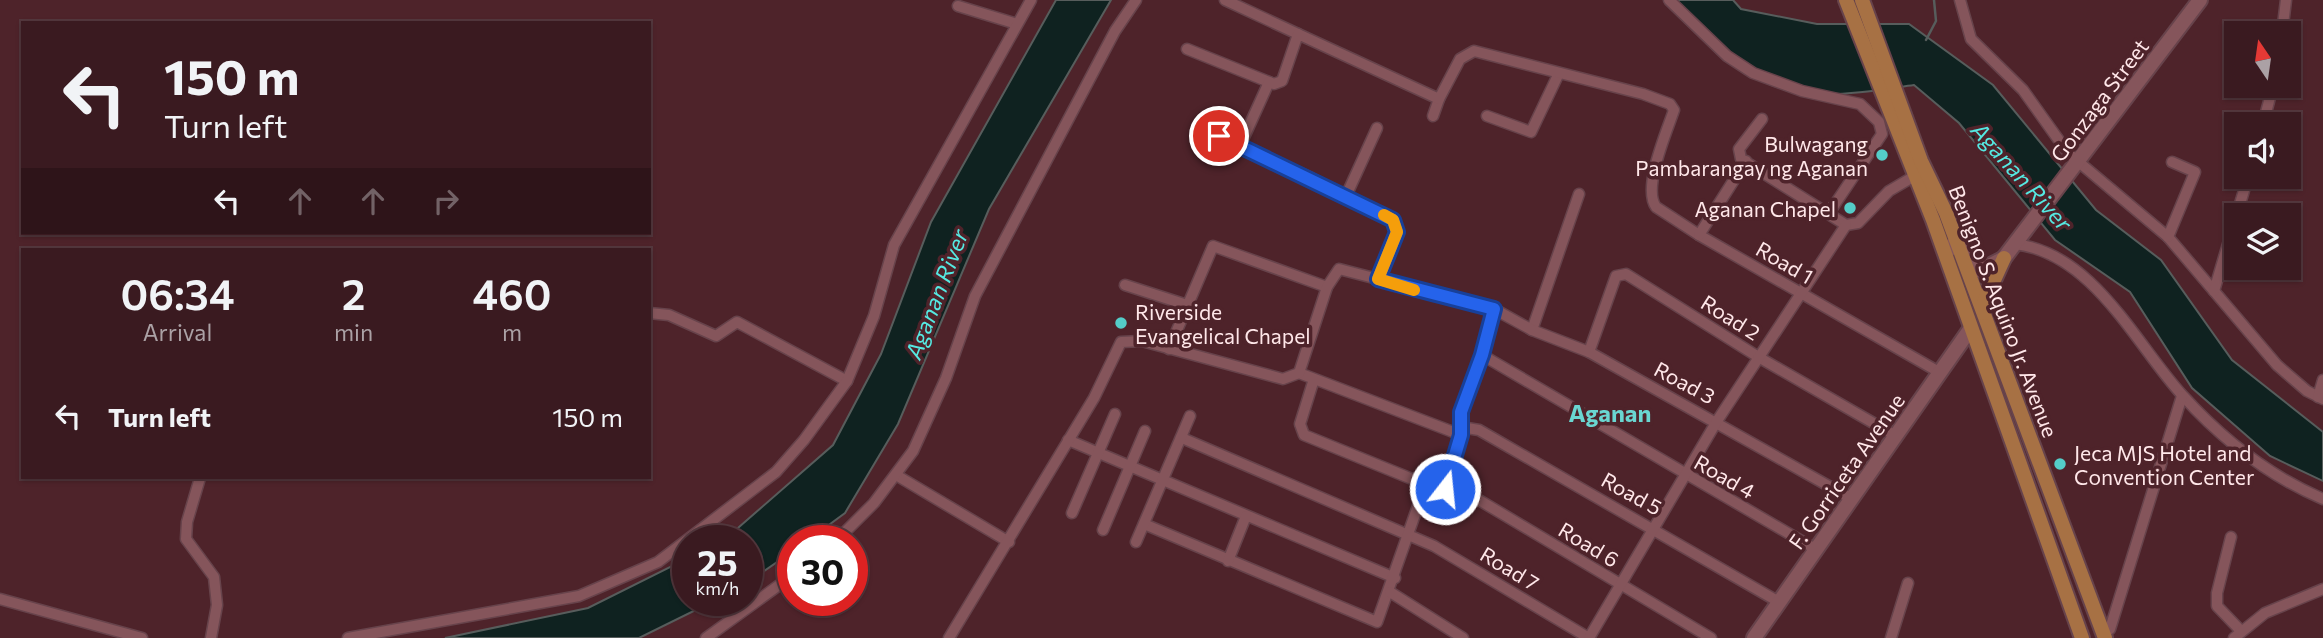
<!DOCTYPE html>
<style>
:root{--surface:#3a1a20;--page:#45272d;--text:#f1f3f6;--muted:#aba1a5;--line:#54383e}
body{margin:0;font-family:Commissioner,sans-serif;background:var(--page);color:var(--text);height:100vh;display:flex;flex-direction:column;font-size:26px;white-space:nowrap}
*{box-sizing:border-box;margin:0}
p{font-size:23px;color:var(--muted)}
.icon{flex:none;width:38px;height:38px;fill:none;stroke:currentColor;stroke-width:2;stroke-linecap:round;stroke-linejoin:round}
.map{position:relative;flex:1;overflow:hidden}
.panel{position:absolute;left:21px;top:248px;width:630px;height:231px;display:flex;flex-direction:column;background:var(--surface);border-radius:0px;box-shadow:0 2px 5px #0004,0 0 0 2px var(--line)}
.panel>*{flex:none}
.banner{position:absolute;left:21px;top:21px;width:630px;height:214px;border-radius:0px;box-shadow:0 2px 5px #0004,0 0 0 2px var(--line);background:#3a1a20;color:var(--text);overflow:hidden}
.needle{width:46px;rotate:347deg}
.controls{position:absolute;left:2224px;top:21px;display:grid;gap:14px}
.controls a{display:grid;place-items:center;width:77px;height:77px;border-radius:0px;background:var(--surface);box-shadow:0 2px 5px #0004,0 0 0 2px var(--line);font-size:35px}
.speed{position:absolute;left:672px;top:525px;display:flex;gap:14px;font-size:35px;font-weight:700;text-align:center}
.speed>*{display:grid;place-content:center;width:91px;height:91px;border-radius:50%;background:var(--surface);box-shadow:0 2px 5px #0004,0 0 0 2px var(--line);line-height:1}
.speed small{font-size:18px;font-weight:400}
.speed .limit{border:10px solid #d22;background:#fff;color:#111}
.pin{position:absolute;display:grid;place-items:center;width:60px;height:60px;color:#fff;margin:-30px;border:4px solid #fff;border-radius:50%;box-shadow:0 2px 7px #0007}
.me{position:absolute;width:77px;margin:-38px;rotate:16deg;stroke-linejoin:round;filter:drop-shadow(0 0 5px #0008)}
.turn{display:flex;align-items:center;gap:24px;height:147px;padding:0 28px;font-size:32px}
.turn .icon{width:91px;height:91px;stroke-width:2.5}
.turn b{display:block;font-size:49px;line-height:60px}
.lanes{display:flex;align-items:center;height:66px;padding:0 28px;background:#0003;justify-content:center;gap:35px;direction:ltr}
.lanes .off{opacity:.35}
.eta{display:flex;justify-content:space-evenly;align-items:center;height:119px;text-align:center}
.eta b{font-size:42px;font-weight:600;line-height:49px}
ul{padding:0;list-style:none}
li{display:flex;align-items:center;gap:21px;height:98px;padding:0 28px}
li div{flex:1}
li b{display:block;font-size:26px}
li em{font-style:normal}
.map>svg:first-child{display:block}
</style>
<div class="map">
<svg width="2323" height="638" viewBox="0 0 2323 638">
<rect width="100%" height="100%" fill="#4e232a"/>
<g fill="#0f2220" stroke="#575d5c" stroke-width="2">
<polygon points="1056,0 1111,0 989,209 898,424 845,513 807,541 793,541 793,551 747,583 747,541 723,541 833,445 881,354 931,222"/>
<path d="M 1673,0 L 1733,0 L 1741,9 L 1817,24 L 1909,24 L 1993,85 L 2096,210 L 2161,260 L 2232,360 L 2323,432 L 2323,481 L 2270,456 L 2192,388 L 2130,292 L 2055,240 L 1959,123 L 1914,85 C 1863,92 1791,107 1747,71 C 1721,50 1697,23 1673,0 Z"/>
<polygon points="688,558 688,600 716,600 639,638 445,638 588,608"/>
</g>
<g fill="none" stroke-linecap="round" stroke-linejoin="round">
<polyline stroke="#575d5c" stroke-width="2.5" points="1926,40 1936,21 1934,0"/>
<defs>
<g id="street">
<polyline points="1225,0 1298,34"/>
<polyline points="1669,0 1727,56 1753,73 1802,91 1860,104 1879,122 1882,134 1829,213"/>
<polyline points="1960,0 1971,39 2023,90 2068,153 2168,237 2277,365 2307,391 2323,399"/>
<polyline points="958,6 1017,24"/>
<polyline points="2282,33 2286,0"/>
<polyline points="1187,49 1269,82"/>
<polyline points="1433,116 1439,99"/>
<polyline points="1487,116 1531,132 1559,73"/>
<polyline points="1762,119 1739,149 1741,159 1846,225 1858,223 1889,191 1918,174"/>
<polyline points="2263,124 2273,86"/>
<polyline points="1219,136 1311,178 1393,220 1397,232 1378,280"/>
<path d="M 1240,146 L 1269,82 L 1274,84 L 1282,81 L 1298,34 L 1439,99 L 1460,59 L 1474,51 L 1643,94 L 1670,104 L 1674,110 C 1667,131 1642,188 1656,207 L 1699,235 L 1939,372"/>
<polyline points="1346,196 1377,128"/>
<polyline points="1699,235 1746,161"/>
<polyline points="2168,237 2195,172 2172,162"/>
<path d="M 2014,244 C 2093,252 2136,345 2183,396 C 2223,440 2269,476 2323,499"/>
<polyline points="1125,285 1187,305"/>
<polyline points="2214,291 2248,177"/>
<polyline points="649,313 669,315 716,336 737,322 847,381"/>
<polyline points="1532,330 1579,194"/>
<polyline points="1169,349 1213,246 1327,287"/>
<polyline points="1589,352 1616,276 1626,274 1760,358 1896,436"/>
<polyline points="1482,355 1817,550"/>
<polyline points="1299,373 1461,435 1444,492 1304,435 1300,424 1314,379"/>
<polyline points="2318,397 2323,380"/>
<polyline points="1461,427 1479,430 1779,602"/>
<polyline points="1461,433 1461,412 1482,355 1494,309"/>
<polyline points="1182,438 1434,546 1589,638"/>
<polyline points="1068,440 1395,578"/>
<polyline points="896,475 1009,542"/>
<polyline points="200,478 187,522 186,539 214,577 217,605 211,638"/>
<polyline points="1447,481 1711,638"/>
<polyline points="1072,513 1115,414"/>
<polyline points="1144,524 1377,622 1425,486"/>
<polyline points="1103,530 1145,431"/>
<polyline points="2231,537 2217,593 2217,606 2241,631"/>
<polyline points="836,541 874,503 913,451 946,378 975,296 1115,31 1136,0"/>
<polyline points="1136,542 1190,416"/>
<polyline points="1228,561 1246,516"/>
<polyline points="1390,592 1463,638"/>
<polyline points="0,599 142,638"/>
<polyline points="2104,633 2110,629 2182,396"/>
<polyline points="348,638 579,596 658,562 776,472 804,440 847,381 874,316 894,245 1031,0"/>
<polyline points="706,638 793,575"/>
<polyline points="949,638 1094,398 1121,342 1142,341 1283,379 1299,373 1327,287 1339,269 1494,309 1532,330 1589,352 1852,499"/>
<polyline points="1589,638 1717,421 1846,225"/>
<polyline points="1891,638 1908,583"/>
<polyline points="2234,638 2265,613 2323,589"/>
</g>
<g id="secondary">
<path d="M 1946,253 L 1955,242 C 1981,265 1959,283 2004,258 L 2200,0"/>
<polyline points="1754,638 1971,328"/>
</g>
<g id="primary">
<polyline points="1846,0 1933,220 2082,638"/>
<polyline points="1862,0 1921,161 1946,213 2105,638"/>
<polyline points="1984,313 1984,302 2004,258"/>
</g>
</defs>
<use href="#street" stroke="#67434b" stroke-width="13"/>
<use href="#secondary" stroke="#67434b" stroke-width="18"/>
<use href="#primary" stroke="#67434b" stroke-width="18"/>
<use href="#street" stroke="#85555b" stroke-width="10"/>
<use href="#secondary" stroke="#85555b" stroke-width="14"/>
<use href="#primary" stroke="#a77144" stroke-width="14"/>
</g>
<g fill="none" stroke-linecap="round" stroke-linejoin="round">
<defs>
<polyline id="route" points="1219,136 1393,220 1397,232 1378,279 1494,309 1482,355 1461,412 1461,435 1445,489"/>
</defs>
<use href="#route" stroke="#184099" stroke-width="18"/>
<use href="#route" stroke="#2563eb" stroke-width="12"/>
<polyline stroke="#f59e0b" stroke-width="12" points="1384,215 1393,220 1397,232 1378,279 1414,290"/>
</g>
<g fill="#54cdc8" stroke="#4e232a" stroke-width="2.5">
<circle cx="1882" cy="155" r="7"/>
<circle cx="1850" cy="208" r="7"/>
<circle cx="1121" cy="323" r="7"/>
<circle cx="2060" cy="464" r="7"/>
</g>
<g text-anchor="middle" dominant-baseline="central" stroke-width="7" stroke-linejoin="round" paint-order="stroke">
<g font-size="21" fill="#ffe7e9" stroke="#4e232a">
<text transform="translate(2099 100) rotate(-53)">Gonzaga Street</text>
<text transform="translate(1785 262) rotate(30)">Road 1</text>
<text transform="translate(2004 311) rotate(69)">Benigno S. Aquino Jr. Avenue</text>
<text transform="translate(1731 317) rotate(32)">Road 2</text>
<text transform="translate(1685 382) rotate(28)">Road 3</text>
<text transform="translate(1846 471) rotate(-55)">F. Gorriceta Avenue</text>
<text transform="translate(1725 476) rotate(30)">Road 4</text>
<text transform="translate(1632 493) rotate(29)">Road 5</text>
<text transform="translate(1589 544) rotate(31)">Road 6</text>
<text transform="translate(1510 568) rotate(31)">Road 7</text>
</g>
<g font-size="21" fill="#ffe7e9" stroke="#4e232a" text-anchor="end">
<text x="1868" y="143">Bulwagang<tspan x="1868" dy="24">Pambarangay ng Aganan</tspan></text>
<text x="1836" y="208">Aganan Chapel</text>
<text x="1135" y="311" text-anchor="start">Riverside<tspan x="1135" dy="24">Evangelical Chapel</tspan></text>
<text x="2074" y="452" text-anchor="start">Jeca MJS Hotel and<tspan x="2074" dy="24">Convention Center</tspan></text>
</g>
<g font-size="23" font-style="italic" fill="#55e9e2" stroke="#4e232a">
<text transform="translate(2022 176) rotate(48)">Aganan River</text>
<text transform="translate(936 294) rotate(-69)">Aganan River</text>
</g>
<g font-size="24" font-weight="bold" fill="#6ad6d1" stroke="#4e232a">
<text x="1610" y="412">Aganan</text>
</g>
</g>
</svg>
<div class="controls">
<a><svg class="needle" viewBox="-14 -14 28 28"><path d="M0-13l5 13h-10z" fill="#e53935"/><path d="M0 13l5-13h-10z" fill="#aba1a5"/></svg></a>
<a><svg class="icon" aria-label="sound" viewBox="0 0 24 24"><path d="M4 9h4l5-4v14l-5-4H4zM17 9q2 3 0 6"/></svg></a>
<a><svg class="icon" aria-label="layers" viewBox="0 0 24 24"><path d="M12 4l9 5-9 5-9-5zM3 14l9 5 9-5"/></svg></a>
</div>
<div class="speed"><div>25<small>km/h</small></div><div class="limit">30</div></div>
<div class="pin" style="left:1219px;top:136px;background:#d93025"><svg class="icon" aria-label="arrive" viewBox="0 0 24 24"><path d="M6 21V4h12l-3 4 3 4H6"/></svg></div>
<svg class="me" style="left:1445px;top:489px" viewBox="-20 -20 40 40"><circle r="17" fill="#2563eb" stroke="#fff" stroke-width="3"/><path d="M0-11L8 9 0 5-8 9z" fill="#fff"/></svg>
<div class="banner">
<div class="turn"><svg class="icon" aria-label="left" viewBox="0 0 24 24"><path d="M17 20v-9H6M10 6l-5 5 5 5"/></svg><div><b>150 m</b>Turn left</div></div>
<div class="lanes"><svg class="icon" aria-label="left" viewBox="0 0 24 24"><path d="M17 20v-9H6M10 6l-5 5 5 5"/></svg><svg class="icon off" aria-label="ahead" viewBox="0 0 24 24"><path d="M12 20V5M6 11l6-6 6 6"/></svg><svg class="icon off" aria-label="ahead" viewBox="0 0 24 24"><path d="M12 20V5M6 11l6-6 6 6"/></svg><svg class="icon off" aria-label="right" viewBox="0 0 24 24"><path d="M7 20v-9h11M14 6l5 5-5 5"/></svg></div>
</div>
<section class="panel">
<div class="eta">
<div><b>06:34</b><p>Arrival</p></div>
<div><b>2</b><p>min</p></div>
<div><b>460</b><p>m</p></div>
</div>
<ul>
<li><svg class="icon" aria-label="left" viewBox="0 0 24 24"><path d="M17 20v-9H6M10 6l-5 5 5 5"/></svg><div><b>Turn left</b></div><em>150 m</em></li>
</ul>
</section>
</div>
